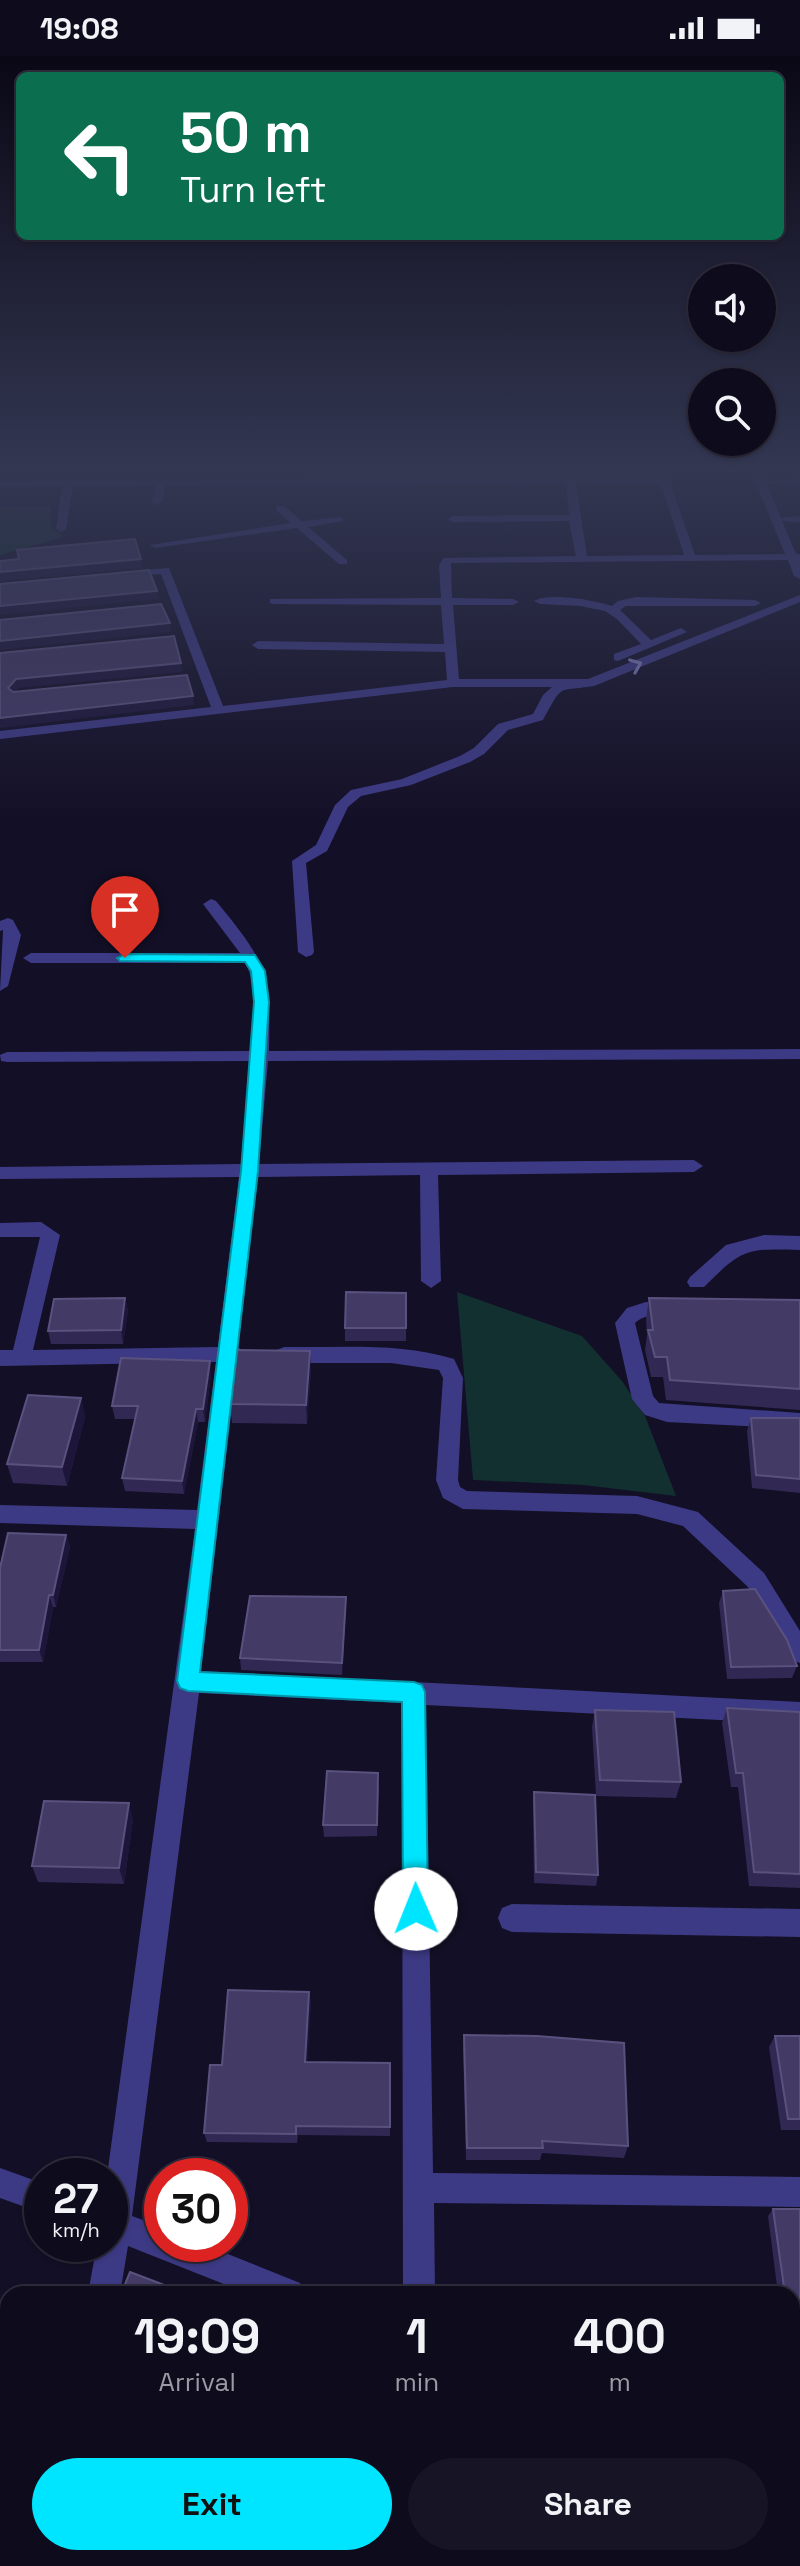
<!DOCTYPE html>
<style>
:root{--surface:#0e0b1c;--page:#171425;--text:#f1f3f6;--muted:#9b9ba3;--line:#2e2b3b;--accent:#00e5ff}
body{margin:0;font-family:"Space Grotesk",sans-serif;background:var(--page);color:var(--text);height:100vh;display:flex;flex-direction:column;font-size:30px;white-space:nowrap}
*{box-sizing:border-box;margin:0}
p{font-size:26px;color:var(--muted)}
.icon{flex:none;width:44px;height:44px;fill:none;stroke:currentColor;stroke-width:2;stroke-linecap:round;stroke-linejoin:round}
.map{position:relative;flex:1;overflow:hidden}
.sheet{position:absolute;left:0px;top:2230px;width:800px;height:280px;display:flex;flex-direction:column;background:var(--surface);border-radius:24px 24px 0 0;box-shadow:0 2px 6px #0004,0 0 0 2px var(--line)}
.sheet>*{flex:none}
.top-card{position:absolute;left:16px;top:16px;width:768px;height:168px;border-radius:12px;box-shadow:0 2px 6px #0004,0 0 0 2px var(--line);background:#0b6e4f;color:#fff;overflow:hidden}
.tools{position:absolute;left:688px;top:208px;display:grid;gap:16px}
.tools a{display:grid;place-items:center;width:88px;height:88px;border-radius:50%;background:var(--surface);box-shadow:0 2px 6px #0004,0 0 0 2px var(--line);font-size:40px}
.speed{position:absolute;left:24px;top:2102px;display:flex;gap:16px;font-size:40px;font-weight:700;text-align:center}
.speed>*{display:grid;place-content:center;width:104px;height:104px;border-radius:50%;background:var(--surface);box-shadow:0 2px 6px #0004,0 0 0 2px var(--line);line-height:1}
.speed small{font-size:20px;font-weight:400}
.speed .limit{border:12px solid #d22;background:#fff;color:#111}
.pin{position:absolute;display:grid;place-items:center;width:68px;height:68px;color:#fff;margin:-82px -34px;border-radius:50% 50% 50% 0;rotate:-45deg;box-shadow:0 0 8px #0007}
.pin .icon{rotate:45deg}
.me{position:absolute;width:88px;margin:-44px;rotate:359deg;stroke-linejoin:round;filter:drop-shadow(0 0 6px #0008)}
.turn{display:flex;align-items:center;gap:28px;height:168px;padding:0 32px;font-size:36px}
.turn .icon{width:104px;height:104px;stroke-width:2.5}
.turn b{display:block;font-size:56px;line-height:68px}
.eta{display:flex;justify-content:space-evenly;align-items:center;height:136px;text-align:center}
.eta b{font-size:48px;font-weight:800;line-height:56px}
.primary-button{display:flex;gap:16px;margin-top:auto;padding:16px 32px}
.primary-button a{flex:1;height:92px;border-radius:48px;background:var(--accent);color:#111;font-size:32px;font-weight:800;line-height:92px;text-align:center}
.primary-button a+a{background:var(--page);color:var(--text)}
.status{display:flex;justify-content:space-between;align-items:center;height:56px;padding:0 40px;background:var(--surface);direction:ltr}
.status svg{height:22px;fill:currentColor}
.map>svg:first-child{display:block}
</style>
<div class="status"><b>19:08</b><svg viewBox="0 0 49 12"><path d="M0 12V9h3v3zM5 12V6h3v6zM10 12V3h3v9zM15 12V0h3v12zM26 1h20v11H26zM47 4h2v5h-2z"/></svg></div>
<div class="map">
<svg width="800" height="2510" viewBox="0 0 800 2510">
<rect width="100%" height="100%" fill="#130f26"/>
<g fill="#12302f">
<polygon points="51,450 51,471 64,481 0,499 0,451"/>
<polygon points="457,1236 582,1280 622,1325 645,1360 676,1440 583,1429 473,1424"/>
</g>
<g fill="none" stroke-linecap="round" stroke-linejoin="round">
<g fill="#3d3a85" fill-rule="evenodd">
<path d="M 657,417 L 667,417 L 695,499 L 785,498 L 752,417 L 762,417 L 765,425 L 800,423 L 800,429 L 767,428 L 781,462 L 800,460 L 800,466 L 782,465 L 796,498 L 800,498 L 800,523 L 794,520 L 788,504 L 451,507 L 452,542 L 513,543 L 519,546 L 513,549 L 453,549 L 459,623 L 588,623 L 800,539 L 800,546 L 594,630 C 555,636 564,627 543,664 L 508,674 L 484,698 L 470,706 L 411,729 L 361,740 L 348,751 L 327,795 L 306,807 L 314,896 L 312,899 L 306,901 L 298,896 L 292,805 L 316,789 L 335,749 L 351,734 L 402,723 L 460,700 L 474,692 L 498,668 L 533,658 L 543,639 L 552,631 L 453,631 L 0,683 L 0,675 L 211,651 L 161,518 L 123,521 L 119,520 L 119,516 L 169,512 L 223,650 L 447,624 L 445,596 L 258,593 L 252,589 L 258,585 L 444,588 L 441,549 L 274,548 L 270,547 L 270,543 L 441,542 L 439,509 L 444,502 L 576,500 L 569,465 L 453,466 L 448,463 L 453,460 L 569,459 L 566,428 L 165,429 L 162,446 L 157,449 L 152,446 L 155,429 L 73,430 L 66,473 L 61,476 L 56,473 L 62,430 L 0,431 L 0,425 L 659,422 ZM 576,428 L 661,428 L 684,499 L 587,500 Z"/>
<polygon points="276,450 284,450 302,465 343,461 343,465 308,471 347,504 347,508 339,508 297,472 155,492 150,489 291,467 276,454"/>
<path d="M 636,541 L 755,544 L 761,547 L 755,550 L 626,550 L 620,554 L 651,584 L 681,572 L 687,576 L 618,605 L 614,604 L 614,598 L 641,588 L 617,563 L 605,555 L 580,550 L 540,548 L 534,545 C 548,536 595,544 612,550 L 618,545 Z"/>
<path d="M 211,843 L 216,845 C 266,906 271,915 269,995 L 800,993 L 800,1003 L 268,1005 L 259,1108 L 694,1104 L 703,1110 L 694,1116 L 438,1119 L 441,1225 L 431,1232 L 421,1225 L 420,1119 L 258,1121 L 238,1291 L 246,1298 L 243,1303 L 237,1306 L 201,1615 L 800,1646 L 800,1668 L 426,1649 L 433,2117 L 800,2121 L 800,2151 L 434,2147 L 435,2238 L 403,2238 L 402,1647 L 199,1637 L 132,2160 L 162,2171 L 162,2188 L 203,2188 L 300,2227 L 305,2238 L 249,2238 L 128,2190 L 120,2238 L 88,2238 L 97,2188 L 110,2188 L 110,2120 L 107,2120 L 195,1473 L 0,1467 L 0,1449 L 197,1454 L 216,1306 L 0,1310 L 0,1294 L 13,1294 L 40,1181 L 0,1181 L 0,1167 L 41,1166 L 60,1179 L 33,1294 L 218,1291 L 239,1121 L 0,1123 L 0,1111 L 241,1108 L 251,1005 L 7,1006 L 1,1005 L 0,999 L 7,996 L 252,995 C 253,967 259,931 245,907 L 31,907 L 23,902 L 31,897 L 240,897 L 203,848 Z"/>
<polygon points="8,862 13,864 21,879 8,930 0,935 3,874 0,875 0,865"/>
<path d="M 764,1179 L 800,1180 L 800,1194 C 746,1192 742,1193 704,1231 L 690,1231 L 687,1226 L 690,1221 L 726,1189 Z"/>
<path d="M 646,1246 L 680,1248 L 683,1253 L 680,1258 C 664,1263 648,1255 635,1267 L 653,1340 L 659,1347 L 800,1357 L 800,1373 L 667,1366 L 645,1359 L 632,1343 L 615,1267 L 627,1252 Z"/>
<path d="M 284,1291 C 341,1292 399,1286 454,1303 L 463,1322 L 458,1424 L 460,1431 L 467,1435 L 637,1440 L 698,1456 L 764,1517 L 800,1575 L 800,1607 L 791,1604 L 748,1531 L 683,1470 L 637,1458 L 463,1453 L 443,1442 L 436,1424 L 443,1322 L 439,1314 L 391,1307 L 284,1307 L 277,1304 L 274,1299 L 277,1294 Z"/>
<polygon points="512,1848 800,1853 800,1881 512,1876 502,1872 498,1862 502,1852"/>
<polygon points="0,2112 42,2127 42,2157 0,2142"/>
<polygon points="8,2475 8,2502 22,2502 19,2510 0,2510 0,2478"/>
</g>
</g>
<g fill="#312854">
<polygon points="406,1237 406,1285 345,1285 345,1272"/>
<polygon points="125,1242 128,1255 123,1288 51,1288 48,1275"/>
<polygon points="649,1242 800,1244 800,1354 666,1344 663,1321 651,1321 645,1294 647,1279 646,1263"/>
<polygon points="311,1314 307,1368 232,1367 230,1348"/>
<polygon points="211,1318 205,1366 198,1366 184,1438 125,1435 122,1422 135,1363 115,1363 112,1350"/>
<polygon points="81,1342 85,1361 67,1430 13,1427 7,1408"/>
<polygon points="751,1362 800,1362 800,1437 752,1432 747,1375"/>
<polygon points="66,1479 70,1491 56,1551 53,1551 43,1606 0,1606 0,1512"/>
<polygon points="723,1535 797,1610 792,1622 727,1623 719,1547"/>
<polygon points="346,1553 342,1619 241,1614 240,1602"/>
<polygon points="727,1652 800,1656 800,1832 749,1830 738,1731 731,1731 722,1667"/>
<polygon points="595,1654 681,1726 676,1742 596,1740 592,1671"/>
<polygon points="379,1729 377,1780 324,1781 323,1769"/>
<polygon points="534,1736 598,1819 596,1830 534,1827 533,1748"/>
<polygon points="133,1763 124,1828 38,1826 32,1810"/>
<polygon points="311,1946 307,2006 390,2007 390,2080 298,2079 297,2087 207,2086 204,2077 222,2009"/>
<polygon points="464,1979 628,2090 624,2102 542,2097 540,2104 466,2104 463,1993"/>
<polygon points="775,1980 800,1980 800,2074 781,2074 769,1991"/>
<polygon points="773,2153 800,2153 800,2258 792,2258 792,2238 778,2238 768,2160"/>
<polygon points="712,2502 792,2502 800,2510 726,2510 712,2505"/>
</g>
<g fill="#1d163a">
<polygon points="141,503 142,512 0,525 0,516"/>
<polygon points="157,535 158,543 0,559 0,550"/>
<polygon points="170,567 171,576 1,594 0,597 0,585"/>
<polygon points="181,607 182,616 18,632 10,641 8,632 16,623"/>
<polygon points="193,640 194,649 0,672 0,662"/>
<polygon points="125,1242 128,1255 123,1288 121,1274"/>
<polygon points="310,1295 311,1314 307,1368 306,1349"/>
<polygon points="210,1305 211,1318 205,1366 203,1353"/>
<polygon points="81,1342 85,1361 67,1430 62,1411"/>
<polygon points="196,1353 198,1366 184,1438 182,1425"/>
<polygon points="66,1479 70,1491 56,1551 53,1539"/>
<polygon points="49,1539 53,1551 43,1606 39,1594"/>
<polygon points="346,1541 346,1553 342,1619 342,1607"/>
<polygon points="129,1747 133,1763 124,1828 119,1812"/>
<polygon points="309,1936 311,1946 307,2016 305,2006"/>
<polygon points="285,2502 289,2502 287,2510 283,2510"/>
</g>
<g fill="#433a66" stroke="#5a527e" stroke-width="2">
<polygon points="135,483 141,503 0,516 0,505 19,503 17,494"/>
<polygon points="149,514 157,535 0,550 0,528"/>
<polygon points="161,548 170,567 0,585 0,564"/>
<polygon points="174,580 181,607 16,623 8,632 13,636 187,619 193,640 0,662 0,597"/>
<polygon points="346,1236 406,1237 406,1272 345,1272"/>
<polygon points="125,1242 121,1274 48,1275 54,1243"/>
<polygon points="649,1242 800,1244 800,1333 670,1324 667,1301 655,1301 648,1274 653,1274"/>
<polygon points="236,1294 310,1295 306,1349 230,1348"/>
<polygon points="121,1302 210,1305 203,1353 196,1353 182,1425 122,1422 138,1350 112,1350"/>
<polygon points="28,1339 81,1342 62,1411 7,1408"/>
<polygon points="751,1362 800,1362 800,1423 756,1419"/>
<polygon points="8,1477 66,1479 53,1539 49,1539 39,1594 0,1594 0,1512"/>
<polygon points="755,1533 787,1584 797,1610 731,1611 723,1535"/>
<polygon points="250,1540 346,1541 342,1607 240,1602"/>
<polygon points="727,1652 800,1656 800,1818 754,1816 743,1717 736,1717"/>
<polygon points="595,1654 674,1656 681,1726 600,1724"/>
<polygon points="327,1715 378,1717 377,1769 323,1769"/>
<polygon points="534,1736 595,1739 598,1819 536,1816"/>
<polygon points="44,1745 129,1747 119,1812 32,1810"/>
<polygon points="228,1934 309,1936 305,2006 390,2007 390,2071 296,2070 296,2078 204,2077 210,2009 222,2009"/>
<polygon points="464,1979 537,1980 624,1987 628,2090 542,2085 543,2092 467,2092"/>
<polygon points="775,1980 800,1980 800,2063 788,2063"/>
<polygon points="773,2153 800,2153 800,2251 792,2251 792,2238 785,2238"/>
<polygon points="130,2216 188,2238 121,2238"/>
<polygon points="792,2307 800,2308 800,2510 753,2510 729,2502 792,2502"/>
<polygon points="137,2502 285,2502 283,2510 134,2510"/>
</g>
<defs><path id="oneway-chevron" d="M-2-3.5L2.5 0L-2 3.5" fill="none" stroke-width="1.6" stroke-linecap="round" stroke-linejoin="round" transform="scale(2)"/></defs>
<use stroke="#837fbc" href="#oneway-chevron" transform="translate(636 609) rotate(-22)"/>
<linearGradient id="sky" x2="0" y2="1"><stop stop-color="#0a0815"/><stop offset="0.54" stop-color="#333752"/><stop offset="1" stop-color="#333752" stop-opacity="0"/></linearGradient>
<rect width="800" height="768" fill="url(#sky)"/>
<polygon fill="#00e5ff" stroke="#0095a6" stroke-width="2" points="125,898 255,899 265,915 269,946 258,1115 200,1616 414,1626 422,1629 425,1636 428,1853 424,1862 416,1866 407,1862 403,1853 402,1646 188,1635 180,1632 177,1625 241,1115 254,946 251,915 245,906 120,905 117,902"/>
</svg>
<div class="tools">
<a><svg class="icon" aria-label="sound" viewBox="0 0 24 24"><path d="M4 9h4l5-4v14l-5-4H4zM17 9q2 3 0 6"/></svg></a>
<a><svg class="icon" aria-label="search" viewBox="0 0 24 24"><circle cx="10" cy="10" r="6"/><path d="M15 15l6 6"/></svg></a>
</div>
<div class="speed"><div>27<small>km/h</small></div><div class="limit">30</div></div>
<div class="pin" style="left:125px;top:902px;background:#d93025"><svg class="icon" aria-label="arrive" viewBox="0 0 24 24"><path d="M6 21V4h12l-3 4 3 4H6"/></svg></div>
<svg class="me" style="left:416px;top:1853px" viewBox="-20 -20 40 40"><circle r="19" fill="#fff"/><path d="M0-13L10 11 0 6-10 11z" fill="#00e5ff"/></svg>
<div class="top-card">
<div class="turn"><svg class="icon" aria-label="left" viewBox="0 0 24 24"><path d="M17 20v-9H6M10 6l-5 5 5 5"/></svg><div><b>50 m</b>Turn left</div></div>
</div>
<section class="sheet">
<div class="eta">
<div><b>19:09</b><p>Arrival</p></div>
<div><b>1</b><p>min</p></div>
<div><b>400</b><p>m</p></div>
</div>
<div class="primary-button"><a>Exit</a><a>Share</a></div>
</section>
</div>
